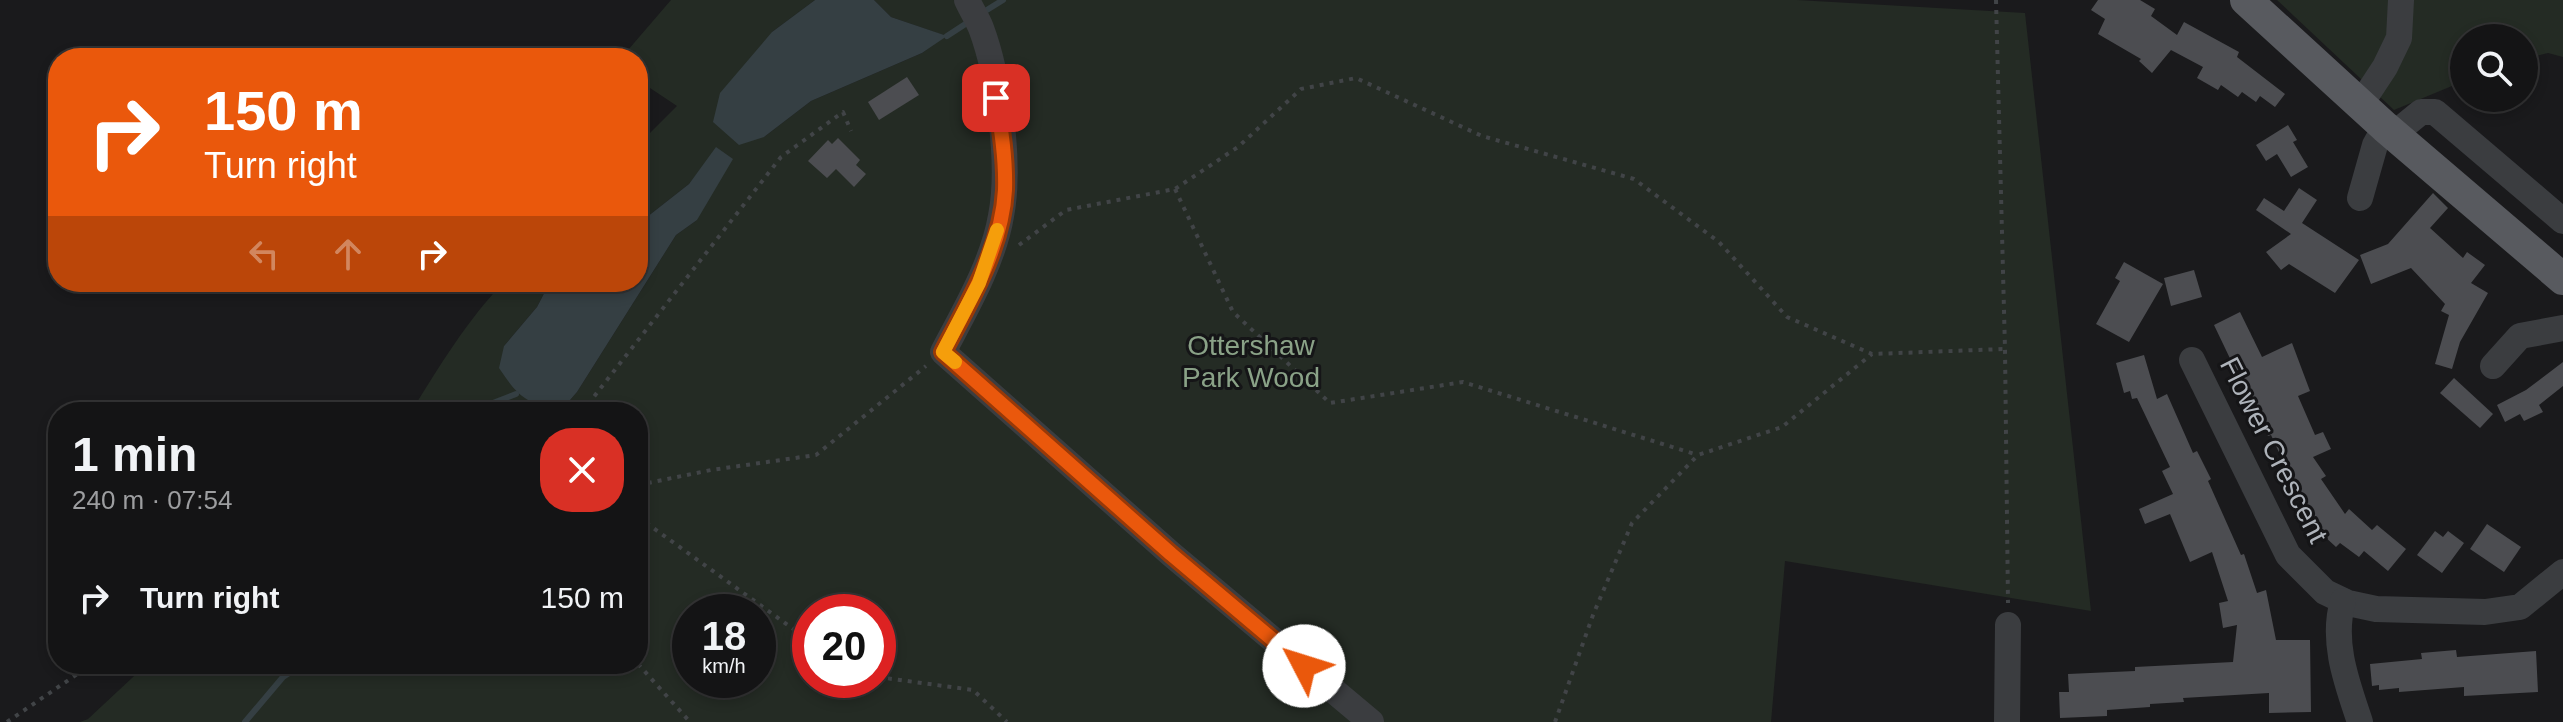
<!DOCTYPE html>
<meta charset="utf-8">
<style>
:root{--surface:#141415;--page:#212122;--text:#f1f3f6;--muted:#9d9ea0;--line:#333334}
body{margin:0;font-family:Helvetica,sans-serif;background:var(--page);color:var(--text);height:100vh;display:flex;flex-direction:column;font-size:30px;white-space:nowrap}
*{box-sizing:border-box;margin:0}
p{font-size:26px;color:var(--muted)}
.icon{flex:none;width:44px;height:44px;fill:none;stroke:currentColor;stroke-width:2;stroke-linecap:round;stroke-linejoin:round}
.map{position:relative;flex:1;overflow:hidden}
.drawer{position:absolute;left:48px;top:402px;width:600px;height:272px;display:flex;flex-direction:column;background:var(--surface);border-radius:32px;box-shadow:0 4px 12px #0003,0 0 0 2px var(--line)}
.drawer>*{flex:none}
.guide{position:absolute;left:48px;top:48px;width:600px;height:244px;border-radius:32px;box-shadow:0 4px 12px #0003,0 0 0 2px var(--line);background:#ea580c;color:#fff;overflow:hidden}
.tools{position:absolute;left:2450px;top:24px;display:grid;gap:16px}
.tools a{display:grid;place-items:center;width:88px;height:88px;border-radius:50%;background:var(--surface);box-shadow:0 4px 12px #0003,0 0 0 2px var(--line);font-size:40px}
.speed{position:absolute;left:672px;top:594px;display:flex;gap:16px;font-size:40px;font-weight:700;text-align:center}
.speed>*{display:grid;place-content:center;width:104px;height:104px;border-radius:50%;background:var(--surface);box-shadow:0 4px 12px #0003,0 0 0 2px var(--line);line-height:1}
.speed small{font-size:20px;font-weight:400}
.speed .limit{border:12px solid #d22;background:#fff;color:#111}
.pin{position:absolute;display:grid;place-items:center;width:68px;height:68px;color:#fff;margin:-34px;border-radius:16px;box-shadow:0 4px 12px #0006}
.me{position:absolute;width:88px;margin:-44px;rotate:310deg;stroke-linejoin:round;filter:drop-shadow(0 0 6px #0008)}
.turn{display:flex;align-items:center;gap:28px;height:168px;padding:0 24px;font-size:36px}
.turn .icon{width:104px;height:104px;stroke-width:2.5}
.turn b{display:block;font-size:56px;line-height:68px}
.lanes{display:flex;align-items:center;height:76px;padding:0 24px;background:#0003;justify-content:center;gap:40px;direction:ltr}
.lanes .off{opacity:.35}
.round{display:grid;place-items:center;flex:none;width:84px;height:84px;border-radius:32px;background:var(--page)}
.head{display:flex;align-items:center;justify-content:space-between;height:136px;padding:0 24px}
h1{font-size:48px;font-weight:600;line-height:60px}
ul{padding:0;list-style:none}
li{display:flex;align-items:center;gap:24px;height:120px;padding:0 24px}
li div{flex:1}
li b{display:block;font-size:30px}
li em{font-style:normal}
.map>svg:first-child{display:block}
</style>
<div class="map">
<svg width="2563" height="722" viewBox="0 0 2563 722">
<rect width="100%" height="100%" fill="#1a1a1c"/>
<g fill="#242b24" fill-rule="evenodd">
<path d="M 671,0 L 815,0 L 772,32 L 764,137 L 811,101 L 922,53 L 946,36 L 891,17 L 874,0 L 1797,0 L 2025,13 L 2091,611 L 1785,561 L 1771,722 L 80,722 L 88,719 L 147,664 L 638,664 L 638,412 L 411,412 C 439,367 467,320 504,282 L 550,282 L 537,307 L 504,346 L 564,407 L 577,392 L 676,235 L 697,220 L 709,158 L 689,184 L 638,224 L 638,145 L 677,106 L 638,80 L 638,58 L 631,58 L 628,50 ZM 690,612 L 758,612 L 758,680 L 690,680 ZM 810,612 L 878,612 L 878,680 L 810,680 Z"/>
<polygon points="2277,0 2563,0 2563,57 2548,53 2524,59 2524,38 2464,38 2464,81 2394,110"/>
</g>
<g fill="#353f43">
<polygon points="815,0 874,0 891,17 947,36 922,53 811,101 764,137 739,145 713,122 720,93 772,32"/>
<path d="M 716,147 L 733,159 L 697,220 L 676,235 L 577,392 L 564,407 C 528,406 519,398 499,368 L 504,346 L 537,307 L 550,282 L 638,282 L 638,224 L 689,184 Z"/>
</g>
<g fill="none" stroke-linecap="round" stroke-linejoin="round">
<g stroke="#353f43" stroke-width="6">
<polyline points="982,13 1003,0"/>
<polyline points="947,36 970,21"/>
<polyline points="500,412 493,403 516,394"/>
<polyline points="245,722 283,677 303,664"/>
</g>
</g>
<g fill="#4c4d51">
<polygon points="2098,0 2140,0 2155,9 2151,16 2177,35 2184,22 2239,52 2237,57 2285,94 2275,107 2260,96 2256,102 2242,92 2238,97 2221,85 2218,90 2197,78 2203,67 2171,50 2152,73 2139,61 2141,59 2098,34 2105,19 2091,10"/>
<polygon points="907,77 919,95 879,120 868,102"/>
<polygon points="2288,125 2297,140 2293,142 2308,167 2291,177 2277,154 2266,161 2256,145"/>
<polygon points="838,138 860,160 856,165 866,174 854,187 836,169 827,178 808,161 828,140 832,144"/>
<polygon points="2299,188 2317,200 2302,223 2359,260 2335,293 2289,264 2281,270 2266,252 2291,234 2256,210 2264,198 2284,211"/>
<polygon points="2433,193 2448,208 2430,228 2463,258 2467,252 2485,265 2471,283 2488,293 2460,342 2452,369 2435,364 2449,315 2441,311 2445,304 2411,268 2371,284 2360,255 2388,244"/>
<polygon points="2124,262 2163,284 2129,342 2096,324 2120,281 2115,278"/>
<polygon points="2194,270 2202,297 2171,306 2164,278"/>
<polygon points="2240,312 2262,357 2292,343 2310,391 2298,396 2315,435 2323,432 2331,449 2313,457 2326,476 2321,479 2345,514 2349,509 2372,530 2377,525 2406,549 2388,571 2364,551 2359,557 2340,543 2336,547 2312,525 2315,522 2290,485 2293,483 2271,435 2268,436 2240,369 2236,371 2214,325"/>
<polygon points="2144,355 2157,399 2167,394 2193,453 2197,451 2211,479 2208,481 2241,555 2244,554 2257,593 2266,590 2276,640 2310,640 2311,712 2269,713 2269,693 2183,698 2184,702 2150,704 2150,707 2107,710 2107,716 2060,718 2059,692 2069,692 2068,674 2135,671 2135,667 2233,662 2237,625 2223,628 2219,603 2228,601 2212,552 2190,562 2170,514 2145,524 2139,509 2173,494 2162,471 2170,467 2137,398 2132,399 2130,391 2124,393 2116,363"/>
<polygon points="2563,362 2563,386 2539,405 2543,412 2524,421 2520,414 2505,422 2497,405 2526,390"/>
<polygon points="2454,378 2493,414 2480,428 2440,393"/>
<polygon points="2487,524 2521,547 2504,572 2470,549"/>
<polygon points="2435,531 2443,537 2448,531 2464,543 2442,573 2417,555"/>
<polygon points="2456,650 2457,657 2536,651 2538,692 2464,696 2464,687 2399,692 2399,688 2379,690 2379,685 2372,686 2370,664 2422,659 2421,653"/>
</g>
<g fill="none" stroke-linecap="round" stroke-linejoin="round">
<g stroke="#414447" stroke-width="4" stroke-dasharray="4 6" stroke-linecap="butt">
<polyline points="1996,0 2005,349 2008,603"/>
<polyline points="1175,189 1233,312 1330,403 1463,382 1698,455"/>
<polyline points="1019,245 1066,210 1175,189 1238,147 1301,89 1356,78 1482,136 1634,179 1719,242 1787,317 1872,354 2005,349"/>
<polyline points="582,412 781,157 843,112 851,131"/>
<polyline points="638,485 711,470 816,455 926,366"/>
<polyline points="638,517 810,641"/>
<polyline points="638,664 690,722"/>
<polyline points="878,677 973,690 1007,722"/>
<polyline points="7,722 92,664"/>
<polyline points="1555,722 1593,615 1632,523 1698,455 1782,427 1872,354"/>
</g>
<g stroke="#3b3d40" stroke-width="26">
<path d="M 967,0 C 971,9 977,18 981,28 C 999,76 1011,165 1001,216 C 993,263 965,310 943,352 L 1171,554 L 1371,722"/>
<polyline points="2360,105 2385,67 2399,38 2401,0"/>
<polyline points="2394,134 2421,112 2435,112 2563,221"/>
<polyline points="2360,198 2375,145 2385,127"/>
<polyline points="2192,360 2288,555 2325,592 2348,603 2376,609 2485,612 2520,607 2563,572"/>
<polyline points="2493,366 2520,336 2563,328"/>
<path d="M 2343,601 C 2331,642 2347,683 2360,722"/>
<polyline points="2007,722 2008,625"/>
</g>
<polyline stroke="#585a5f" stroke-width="32" points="2246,0 2385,127 2563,279"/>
</g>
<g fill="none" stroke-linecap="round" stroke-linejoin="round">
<defs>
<path id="route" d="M 996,98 C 1001,128 1006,159 1005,190 C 1002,248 969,302 943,352 L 1171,554 L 1304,666"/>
</defs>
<use href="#route" stroke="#983908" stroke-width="20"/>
<use href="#route" stroke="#ea580c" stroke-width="14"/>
<polyline stroke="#f59e0b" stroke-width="14" points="955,362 943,352 979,283 997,230"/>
</g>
<g text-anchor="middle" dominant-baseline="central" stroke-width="6" stroke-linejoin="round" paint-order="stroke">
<g font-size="28" fill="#8aa287" stroke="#151517">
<text x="1251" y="345">Ottershaw<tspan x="1251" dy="32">Park Wood</tspan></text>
</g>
<g font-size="28" fill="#aeb3ba" stroke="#151517">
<text transform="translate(2274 450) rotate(63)">Flower Crescent</text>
</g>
</g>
</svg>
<div class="tools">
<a><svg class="icon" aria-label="search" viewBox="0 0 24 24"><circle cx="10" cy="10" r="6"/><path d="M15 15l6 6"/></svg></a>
</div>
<div class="speed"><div>18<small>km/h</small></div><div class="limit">20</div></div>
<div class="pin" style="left:996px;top:98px;background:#d93025"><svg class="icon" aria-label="arrive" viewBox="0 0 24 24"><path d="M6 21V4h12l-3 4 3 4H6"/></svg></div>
<svg class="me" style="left:1304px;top:666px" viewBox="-20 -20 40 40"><circle r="19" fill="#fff"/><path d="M0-13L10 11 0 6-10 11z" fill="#ea580c"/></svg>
<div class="guide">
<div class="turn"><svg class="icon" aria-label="right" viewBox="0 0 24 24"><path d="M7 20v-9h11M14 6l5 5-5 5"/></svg><div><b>150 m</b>Turn right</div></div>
<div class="lanes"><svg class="icon off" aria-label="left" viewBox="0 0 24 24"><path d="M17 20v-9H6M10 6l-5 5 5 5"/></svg><svg class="icon off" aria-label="ahead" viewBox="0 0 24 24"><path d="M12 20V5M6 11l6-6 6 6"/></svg><svg class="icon" aria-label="right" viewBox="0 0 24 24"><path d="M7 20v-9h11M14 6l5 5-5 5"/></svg></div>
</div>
<section class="drawer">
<div class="head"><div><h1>1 min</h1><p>240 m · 07:54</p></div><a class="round" style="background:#d93025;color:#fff"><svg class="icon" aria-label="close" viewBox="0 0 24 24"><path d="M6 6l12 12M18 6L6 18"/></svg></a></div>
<ul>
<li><svg class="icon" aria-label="right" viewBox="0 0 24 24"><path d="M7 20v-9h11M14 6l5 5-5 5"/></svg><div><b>Turn right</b></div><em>150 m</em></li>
</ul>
</section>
</div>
